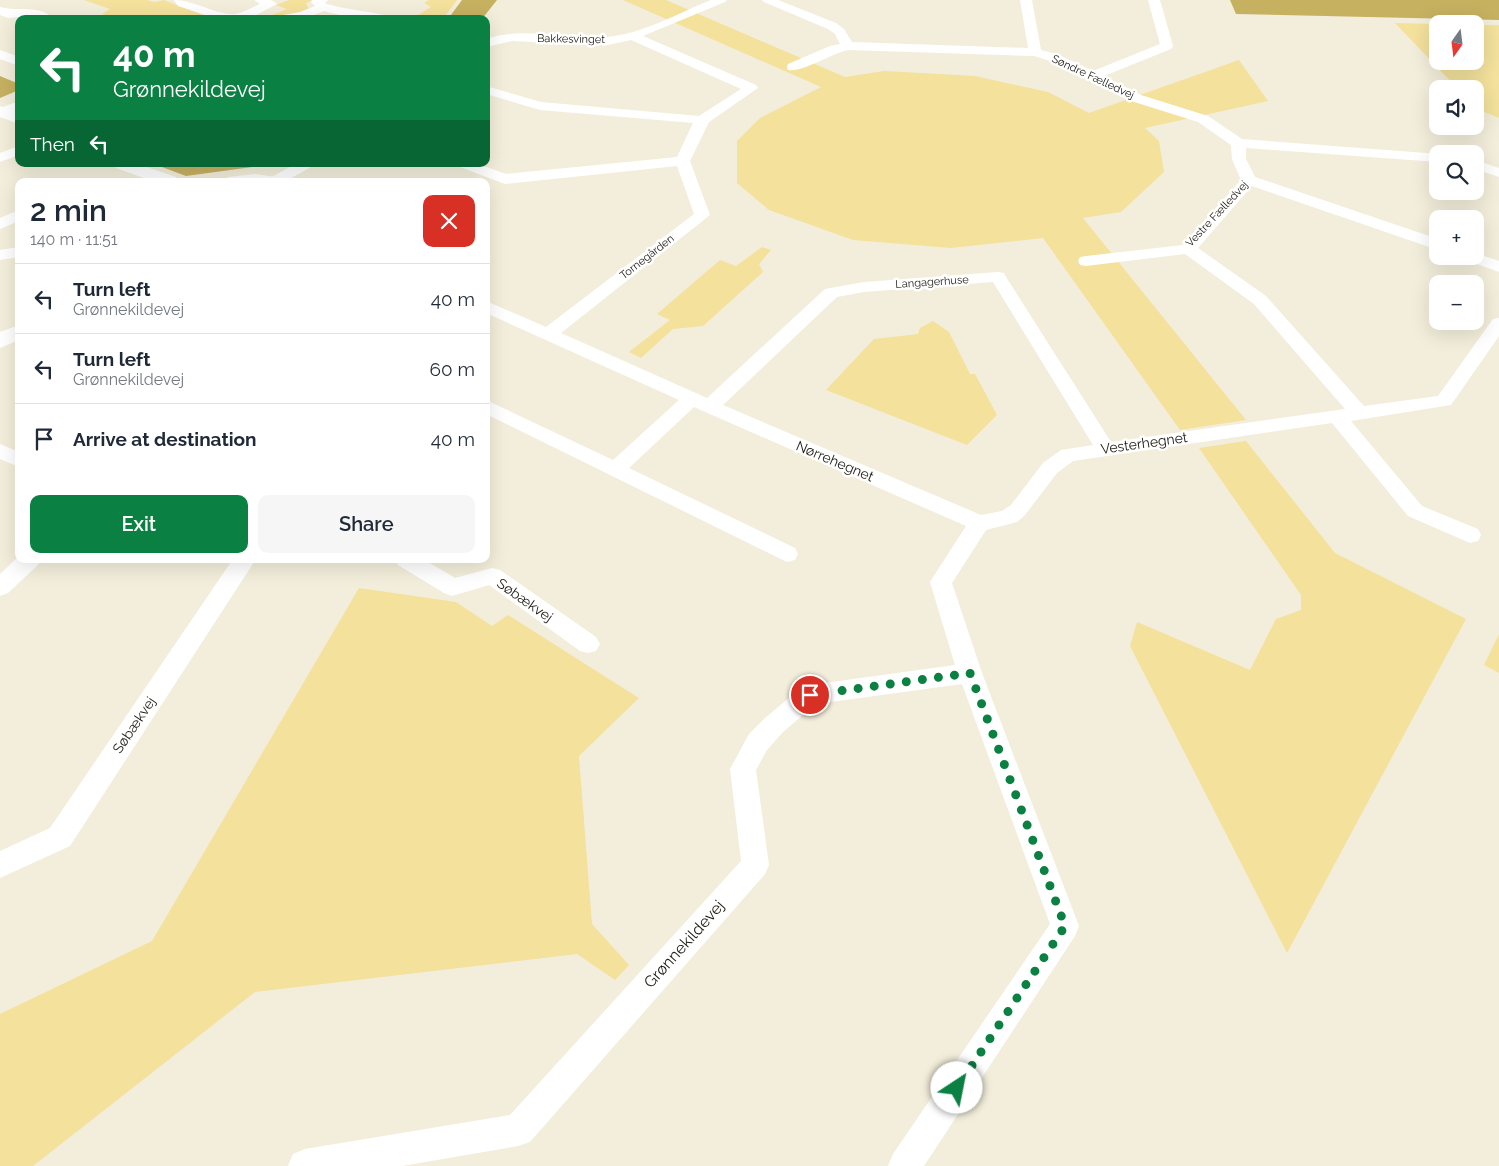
<!DOCTYPE html>
<meta charset="utf-8">
<style>
:root{--surface:#fff;--page:#f6f6f7;--text:#1f2937;--muted:#747a83;--line:#e0e1e3;--accent:#0b8043}
body{margin:0;font-family:Raleway,sans-serif;background:var(--page);color:var(--text);height:100vh;display:flex;flex-direction:column;font-size:19px;white-space:nowrap}
*{box-sizing:border-box;margin:0}
p{font-size:16px;color:var(--muted)}
.icon{flex:none;width:28px;height:28px;fill:none;stroke:currentColor;stroke-width:2;stroke-linecap:round;stroke-linejoin:round}
.map{position:relative;flex:1;overflow:hidden}
.panel{position:absolute;left:15px;top:178px;width:475px;height:385px;display:flex;flex-direction:column;background:var(--surface);border-radius:10px;box-shadow:0 5px 20px #0002}
.panel>*{flex:none}
.top-card{position:absolute;left:15px;top:15px;width:475px;height:152px;border-radius:10px;box-shadow:0 5px 20px #0002;background:#0b8043;color:#fff;overflow:hidden}
.needle{width:32px;rotate:194deg}
.controls{position:absolute;left:1429px;top:15px;display:grid;gap:10px}
.controls a{display:grid;place-items:center;width:55px;height:55px;border-radius:10px;background:var(--surface);box-shadow:0 5px 20px #0002;font-size:25px}
.pin{position:absolute;display:grid;place-items:center;width:42px;height:42px;color:#fff;margin:-21px;border:2px solid #fff;border-radius:50%;box-shadow:0 1px 5px #0007}
.me{position:absolute;width:55px;margin:-28px;rotate:34deg;stroke-linejoin:round;filter:drop-shadow(0 0 4px #0008)}
.turn{display:flex;align-items:center;gap:18px;height:105px;padding:0 15px;font-size:22px}
.turn .icon{width:65px;height:65px;stroke-width:2.5}
.turn b{display:block;font-size:35px;line-height:42px}
.then{display:flex;align-items:center;height:48px;padding:0 15px;background:#0003;gap:10px;font-size:19px}
.round{display:grid;place-items:center;flex:none;width:52px;height:52px;border-radius:10px;background:var(--page)}
.headline{display:flex;align-items:center;justify-content:space-between;height:85px;padding:0 15px}
h1{font-size:30px;font-weight:600;line-height:38px}
.action{display:flex;gap:10px;margin-top:auto;padding:10px 15px}
.action a{flex:1;height:58px;border-radius:10px;background:var(--accent);color:#fff;font-size:20px;font-weight:600;line-height:58px;text-align:center}
.action a+a{background:var(--page);color:var(--text)}
ul{padding:0;list-style:none}
li{display:flex;align-items:center;gap:15px;height:70px;padding:0 15px;border-top:1px solid var(--line)}
li div{flex:1}
li b{display:block;font-size:19px}
li em{font-style:normal}
.map>svg:first-child{display:block}
</style>
<div class="map">
<svg width="1499" height="1166" viewBox="0 0 1499 1166">
<rect width="100%" height="100%" fill="#f3eedb"/>
<g fill="#f3e19c">
<polygon points="84,0 147,0 155,2 164,0 213,19 117,19 102,14 110,9"/>
<path d="M 289,0 L 313,0 L 306,3 L 309,9 C 292,16 267,24 249,17 L 251,14 L 265,18 L 287,9 L 276,5 Z"/>
<polygon points="429,0 457,0 443,19 412,19 431,7 424,3"/>
<polygon points="623,0 666,0 845,77 884,71 975,76 1048,92 1089,113 1239,60 1268,101 1145,128 1159,141 1164,172 1121,212 1083,218 1246,420 1180,430 1043,238 951,248 853,240 769,210 737,183 737,141 760,118 821,87"/>
<polygon points="1395,23 1437,24 1438,61 1475,61 1475,25 1499,25 1499,118 1477,109 1475,89 1458,89"/>
<polygon points="762,247 771,250 759,264 763,272 703,326 673,329 641,358 629,352 670,320 657,314 720,260 736,266"/>
<polygon points="933,321 949,332 970,374 975,374 997,415 967,445 826,390 874,339 918,334 920,328"/>
<polygon points="1246,441 1335,553 1466,619 1287,953 1130,646 1137,622 1250,670 1276,619 1301,610 1301,595 1199,448"/>
<polygon points="359,588 456,602 492,626 508,615 639,698 579,756 592,924 629,965 615,980 577,954 255,992 33,1166 0,1166 0,1014 152,941"/>
<polygon points="1499,634 1499,673 1484,665"/>
</g>
<g fill="#c6b161">
<polygon points="462,0 497,0 482,19 448,19"/>
<polygon points="1230,0 1499,0 1499,20 1236,14"/>
<polygon points="0,76 19,84 19,90 0,98"/>
<polygon points="154,164 275,164 186,176"/>
</g>
<g fill="none" stroke-linecap="round" stroke-linejoin="round">
<g fill="#fff" fill-rule="evenodd">
<path d="M 174,0 C 194,0 219,16 235,14 C 243,13 253,7 260,4 L 254,0 L 271,0 L 277,4 L 249,19 L 218,19 L 178,6 Z"/>
<path d="M 312,0 L 328,0 L 325,3 L 327,4 C 348,10 368,11 388,16 L 390,19 L 351,18 L 324,11 L 302,19 L 276,19 L 278,16 L 300,12 L 315,6 L 311,2 Z"/>
<path d="M 711,0 L 727,0 L 725,2 L 643,36 L 756,85 L 758,88 L 709,122 L 690,161 L 710,215 L 561,333 L 707,398 L 825,289 L 864,282 L 998,272 L 1004,273 L 1006,277 L 1111,442 L 1345,409 L 1254,304 L 1185,254 L 1086,266 L 1080,265 L 1078,261 L 1080,257 L 1086,256 L 1183,245 L 1241,180 L 1232,159 L 1231,145 L 1198,122 L 1131,101 L 1047,60 L 1034,56 L 848,50 C 832,53 802,73 788,70 L 787,67 L 788,64 L 830,46 L 840,44 L 835,34 L 828,29 L 764,2 L 762,0 L 778,0 L 836,23 L 844,29 L 852,42 L 1028,48 L 1020,0 L 1032,0 L 1041,50 L 1057,54 L 1093,71 L 1160,44 L 1148,0 L 1160,0 L 1173,46 L 1171,49 L 1104,76 L 1141,95 L 1208,116 L 1242,139 L 1439,154 L 1438,162 L 1246,148 L 1246,159 L 1255,177 L 1438,239 L 1438,250 L 1252,186 L 1198,248 L 1266,296 L 1364,406 L 1438,396 L 1493,319 L 1499,318 L 1499,336 L 1451,405 L 1351,421 L 1422,506 L 1478,529 L 1481,535 L 1478,541 L 1470,543 L 1408,516 L 1332,423 L 1073,461 L 1057,473 L 1025,515 L 1017,522 L 986,530 L 952,583 L 982,673 L 1079,926 L 1075,936 L 924,1166 L 888,1166 L 893,1154 L 1050,924 L 962,684 L 816,704 L 783,732 L 767,750 L 756,770 L 769,865 L 765,874 L 530,1142 L 518,1146 L 402,1166 L 288,1166 L 293,1154 L 305,1149 L 510,1115 L 741,861 L 730,769 L 749,734 L 765,718 L 801,688 L 810,685 L 955,665 L 930,582 L 966,526 L 694,407 L 629,468 L 795,548 L 798,554 L 795,560 L 787,562 L 486,414 L 486,400 L 613,460 L 679,400 L 486,313 L 486,301 L 546,327 L 694,214 L 677,166 L 505,184 L 460,167 L 458,164 L 478,164 L 506,174 L 677,157 L 693,123 L 540,110 L 486,94 L 486,86 L 541,102 L 699,116 L 741,89 L 631,40 L 608,45 L 594,45 L 512,41 L 486,47 L 486,39 C 525,26 566,40 605,37 C 641,35 678,13 711,0 ZM 993,282 L 1093,445 L 1061,450 L 1043,463 L 1011,505 L 1002,511 L 981,515 L 723,405 L 837,297 L 864,292 Z"/>
<path d="M 0,7 C 17,12 40,4 54,19 L 37,19 L 29,16 L 8,18 L 0,15 Z"/>
<polygon points="0,50 19,57 19,66 0,59"/>
<polygon points="19,101 19,110 0,116 0,108"/>
<polygon points="19,146 19,155 0,162 0,153"/>
<polygon points="1475,160 1499,168 1499,177 1475,169"/>
<polygon points="295,164 313,164 311,167 286,181 267,181 270,178"/>
<polygon points="19,210 19,221 0,229 0,218"/>
<polygon points="19,247 19,257 0,260 0,250"/>
<polygon points="1475,253 1499,261 1499,272 1463,259 1461,256 1475,256"/>
<polygon points="0,444 19,452 19,467 0,459"/>
<polygon points="19,556 19,559 41,559 38,565 8,593 0,596 0,574"/>
<polygon points="233,559 256,559 70,846 0,878 0,851 50,828"/>
<polygon points="395,559 423,559 455,578 492,568 500,570 596,637 600,644 596,651 588,653 580,651 489,585 452,596 444,593 398,565"/>
</g>
<g fill="#fff" fill-rule="evenodd">
<polygon points="0,106 19,113 19,124 0,117"/>
<polygon points="113,164 138,164 176,177 178,181 152,181 116,168"/>
<polygon points="255,174 276,177 278,181 226,181 228,177"/>
<polygon points="19,325 19,340 0,348 0,332"/>
</g>
</g>
<g fill="none" stroke-linecap="round" stroke-linejoin="round">
<polyline stroke="#0b8043" stroke-width="9" stroke-dasharray="0 16.2" points="810,695 970,673 1065,926 957,1088"/>
</g>
<g text-anchor="middle" dominant-baseline="central" stroke-width="5" stroke-linejoin="round" paint-order="stroke">
<g font-size="11" fill="#1c1a13" stroke="#fff">
<text transform="translate(571 39) rotate(1)">Bakkesvinget</text>
<text transform="translate(1093 77) rotate(25)">Søndre Fælledvej</text>
<text transform="translate(1217 214) rotate(-47)">Vestre Fælledvej</text>
<text transform="translate(647 257) rotate(-38)">Tornegården</text>
<text transform="translate(932 282) rotate(-4)">Langagerhuse</text>
</g>
<g font-size="14" fill="#1c1a13" stroke="#fff">
<text transform="translate(1144 443) rotate(-8)">Vesterhegnet</text>
<text transform="translate(835 461) rotate(23)">Nørrehegnet</text>
<text transform="translate(525 600) rotate(35)">Søbækvej</text>
<text transform="translate(134 725) rotate(-56)">Søbækvej</text>
</g>
<g font-size="16" fill="#1c1a13" stroke="#fff">
<text transform="translate(684 944) rotate(-48)">Grønnekildevej</text>
</g>
</g>
</svg>
<div class="controls">
<a><svg class="needle" viewBox="-14 -14 28 28"><path d="M0-13l5 13h-10z" fill="#e53935"/><path d="M0 13l5-13h-10z" fill="#747a83"/></svg></a>
<a><svg class="icon" aria-label="sound" viewBox="0 0 24 24"><path d="M4 9h4l5-4v14l-5-4H4zM17 9q2 3 0 6"/></svg></a>
<a><svg class="icon" aria-label="search" viewBox="0 0 24 24"><circle cx="10" cy="10" r="6"/><path d="M15 15l6 6"/></svg></a>
<a>+</a>
<a>−</a>
</div>
<div class="pin" style="left:810px;top:695px;background:#d93025"><svg class="icon" aria-label="arrive" viewBox="0 0 24 24"><path d="M6 21V4h12l-3 4 3 4H6"/></svg></div>
<svg class="me" style="left:957px;top:1088px" viewBox="-20 -20 40 40"><circle r="19" fill="#fff"/><path d="M0-13L10 11 0 6-10 11z" fill="#0b8043"/></svg>
<div class="top-card">
<div class="turn"><svg class="icon" aria-label="left" viewBox="0 0 24 24"><path d="M17 20v-9H6M10 6l-5 5 5 5"/></svg><div><b>40 m</b>Grønnekildevej</div></div>
<div class="then">Then<svg class="icon" aria-label="left" viewBox="0 0 24 24"><path d="M17 20v-9H6M10 6l-5 5 5 5"/></svg></div>
</div>
<section class="panel">
<div class="headline"><div><h1>2 min</h1><p>140 m · 11:51</p></div><a class="round" style="background:#d93025;color:#fff"><svg class="icon" aria-label="close" viewBox="0 0 24 24"><path d="M6 6l12 12M18 6L6 18"/></svg></a></div>
<ul>
<li><svg class="icon" aria-label="left" viewBox="0 0 24 24"><path d="M17 20v-9H6M10 6l-5 5 5 5"/></svg><div><b>Turn left</b><p>Grønnekildevej</p></div><em>40 m</em></li>
<li><svg class="icon" aria-label="left" viewBox="0 0 24 24"><path d="M17 20v-9H6M10 6l-5 5 5 5"/></svg><div><b>Turn left</b><p>Grønnekildevej</p></div><em>60 m</em></li>
<li><svg class="icon" aria-label="arrive" viewBox="0 0 24 24"><path d="M6 21V4h12l-3 4 3 4H6"/></svg><div><b>Arrive at destination</b></div><em>40 m</em></li>
</ul>
<div class="action"><a>Exit</a><a>Share</a></div>
</section>
</div>
